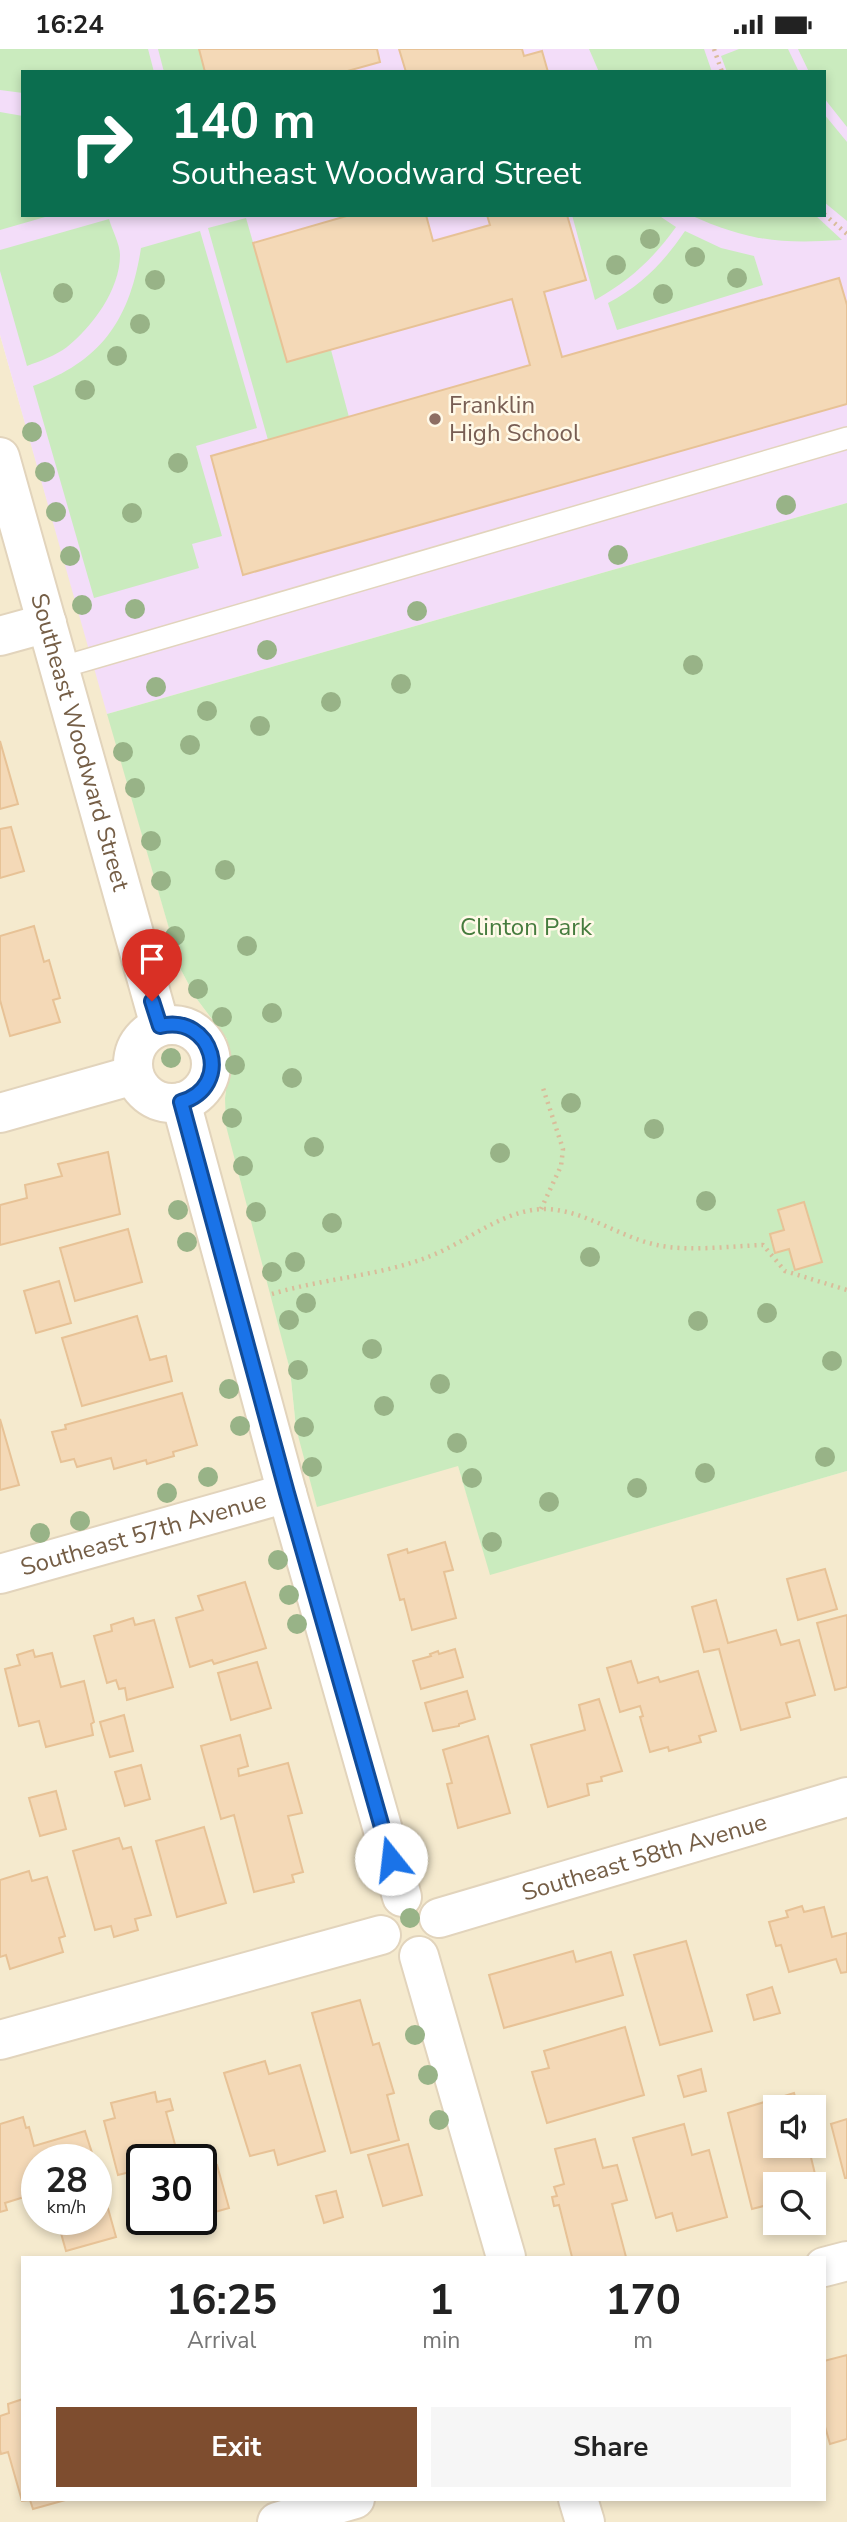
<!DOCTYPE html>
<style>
:root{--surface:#fff;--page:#f6f6f6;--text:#222;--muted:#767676;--accent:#7e4d2f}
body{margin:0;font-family:"Nunito Sans",sans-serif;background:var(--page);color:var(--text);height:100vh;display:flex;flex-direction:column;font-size:26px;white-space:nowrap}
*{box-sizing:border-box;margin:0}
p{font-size:23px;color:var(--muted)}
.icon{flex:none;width:38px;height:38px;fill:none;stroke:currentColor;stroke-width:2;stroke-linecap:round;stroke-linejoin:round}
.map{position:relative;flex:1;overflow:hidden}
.sheet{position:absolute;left:21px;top:2207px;width:805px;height:245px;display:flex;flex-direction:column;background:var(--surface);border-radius:0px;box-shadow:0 4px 10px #0003}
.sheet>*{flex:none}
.top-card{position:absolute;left:21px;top:21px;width:805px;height:147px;border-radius:0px;box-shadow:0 4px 10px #0003;background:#0b6e4f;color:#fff;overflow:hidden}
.controls{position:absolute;left:763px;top:2046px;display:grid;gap:14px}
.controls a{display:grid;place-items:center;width:63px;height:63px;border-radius:0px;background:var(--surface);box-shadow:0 4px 10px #0003;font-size:35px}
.speed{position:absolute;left:21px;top:2095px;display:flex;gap:14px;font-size:35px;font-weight:700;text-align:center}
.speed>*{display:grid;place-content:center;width:91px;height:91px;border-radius:50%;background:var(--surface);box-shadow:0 4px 10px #0003;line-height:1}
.speed small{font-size:18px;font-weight:400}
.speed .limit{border:4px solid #111;border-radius:10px;background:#fff;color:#111}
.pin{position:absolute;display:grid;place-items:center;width:60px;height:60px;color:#fff;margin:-72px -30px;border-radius:50% 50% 50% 0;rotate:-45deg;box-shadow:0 0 7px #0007}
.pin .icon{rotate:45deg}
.me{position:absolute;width:77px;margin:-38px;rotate:344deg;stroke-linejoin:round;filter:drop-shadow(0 0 5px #0008)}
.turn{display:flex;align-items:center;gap:24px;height:147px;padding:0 35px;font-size:32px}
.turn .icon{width:91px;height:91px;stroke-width:2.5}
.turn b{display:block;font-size:49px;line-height:60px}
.eta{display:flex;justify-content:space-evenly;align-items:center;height:119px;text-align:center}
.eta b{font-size:42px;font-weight:700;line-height:49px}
.action{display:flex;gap:14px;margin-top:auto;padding:14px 35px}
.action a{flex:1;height:80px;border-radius:0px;background:var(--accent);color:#fff;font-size:28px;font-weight:700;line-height:80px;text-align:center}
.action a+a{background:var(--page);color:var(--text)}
.status{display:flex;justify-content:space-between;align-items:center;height:49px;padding:0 35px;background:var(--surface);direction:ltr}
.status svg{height:19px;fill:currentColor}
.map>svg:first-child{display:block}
</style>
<div class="status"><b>16:24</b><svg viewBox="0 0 49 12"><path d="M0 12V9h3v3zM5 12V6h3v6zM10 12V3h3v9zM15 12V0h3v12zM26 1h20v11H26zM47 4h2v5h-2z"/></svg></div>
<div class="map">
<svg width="847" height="2473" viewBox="0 0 847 2473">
<rect width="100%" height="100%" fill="#fdf7e0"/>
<path fill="#f5eace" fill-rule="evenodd" d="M 0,286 L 181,921 L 196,949 L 227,990 L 229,1018 L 225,1049 L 290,1321 L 296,1379 L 458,1417 L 491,1525 L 847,1422 L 847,2473 L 0,2473 ZM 775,2058 L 814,2058 L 814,2096 L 775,2096 ZM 37,2110 L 96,2110 L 96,2170 L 37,2170 ZM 142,2110 L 201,2110 L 201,2170 L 142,2170 ZM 775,2135 L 814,2135 L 814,2174 L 775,2174 ZM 23,2208 L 824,2208 L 824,2450 L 23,2450 Z"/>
<path fill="#f3ddf9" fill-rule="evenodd" d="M 0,0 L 847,0 L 847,454 L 107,665 L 0,286 ZM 23,23 L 824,23 L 824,166 L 23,166 Z"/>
<g fill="#caebbe">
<polygon points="0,0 148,0 154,23 23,23 23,44 0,41"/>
<polygon points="158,0 199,0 205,23 164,23"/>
<polygon points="589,0 704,0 712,23 599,23"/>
<polygon points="739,0 788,0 799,23 727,23 721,7"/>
<polygon points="798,0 847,0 847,78 824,49 824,23 809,23"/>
<polygon points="0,63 23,67 23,166 52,166 0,181"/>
<polygon points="824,65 847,93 847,172 824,153"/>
<path d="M 572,166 L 658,166 L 676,178 C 653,210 629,232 595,251 Z"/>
<path d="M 690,166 L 815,166 L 842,191 C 780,195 748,192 690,166 Z"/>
<polygon points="246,169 287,313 331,301 349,368 268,391 208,179"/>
<path d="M 109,170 C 112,181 120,195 120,206 C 120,241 92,278 67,298 C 55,307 40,312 27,317 L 0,222 L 0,201 Z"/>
<path d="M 200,182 L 257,379 L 196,397 L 222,487 L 192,495 L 199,519 L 94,549 L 33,337 C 102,312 130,270 141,199 Z"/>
<path d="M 685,182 L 721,199 L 754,207 L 763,236 L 617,281 L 608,254 C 642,236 664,213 685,182 Z"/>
<polygon points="847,454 847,1422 490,1526 458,1417 317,1458 296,1379 290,1321 226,1077 225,1049 229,1018 227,990 196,949 181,921 107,665"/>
</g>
<g fill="#f4d9b7" stroke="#e7c296" stroke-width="2">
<polygon points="199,0 377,0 380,13 344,23 205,23"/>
<polygon points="399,0 522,0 524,7 542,2 548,23 406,23"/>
<polygon points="350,166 426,166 433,192 490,176 487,166 567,166 586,231 544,243 562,308 839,229 847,256 847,355 243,526 211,407 530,316 512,250 287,313 253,194"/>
<polygon points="0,692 18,755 0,760"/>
<polygon points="11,778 24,822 0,829 0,780"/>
<polygon points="34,877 44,913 49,911 60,949 53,951 60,973 10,987 0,951 0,887"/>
<polygon points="108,1103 120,1165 0,1196 0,1156 27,1149 25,1136 62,1127 58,1115"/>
<polygon points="804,1153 822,1213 795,1221 789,1200 775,1204 770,1185 784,1181 778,1161"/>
<polygon points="128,1180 142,1233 75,1252 60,1199"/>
<polygon points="59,1232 71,1274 36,1284 24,1242"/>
<polygon points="137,1267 150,1311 166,1307 172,1332 82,1357 62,1289"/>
<polygon points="182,1344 197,1396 173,1403 174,1407 147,1415 146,1411 114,1420 111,1409 77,1418 74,1410 61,1413 52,1383 66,1380 65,1376"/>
<polygon points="0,1370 19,1436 0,1441"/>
<polygon points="445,1493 453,1521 444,1523 456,1569 412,1581 404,1550 400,1551 388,1506 407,1500 408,1504"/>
<polygon points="825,1520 837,1560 798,1571 787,1530"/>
<polygon points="245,1533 266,1599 214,1615 212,1611 190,1618 176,1569 203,1561 198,1547"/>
<polygon points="716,1551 728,1594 776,1581 781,1596 799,1591 815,1646 786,1654 790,1668 741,1681 719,1600 704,1603 692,1558"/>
<polygon points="847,1566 847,1638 835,1641 817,1574"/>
<polygon points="133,1569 135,1576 154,1571 173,1638 127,1651 125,1639 119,1640 116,1631 107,1634 94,1587 112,1582 111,1576"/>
<polygon points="455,1600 463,1628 421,1640 413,1612 431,1607 430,1605 438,1602 439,1605"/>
<polygon points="33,1601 35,1608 52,1604 61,1638 84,1632 94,1673 91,1675 93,1686 46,1698 39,1672 19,1677 5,1620 20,1616 17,1606"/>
<polygon points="631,1612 638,1634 658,1628 660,1633 698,1622 716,1682 699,1687 701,1693 669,1702 668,1698 650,1703 640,1668 643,1667 640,1657 620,1663 607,1619"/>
<polygon points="257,1613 271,1659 231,1671 218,1624"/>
<polygon points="467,1642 475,1670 459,1675 459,1677 433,1682 425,1654"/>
<polygon points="599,1650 622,1722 601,1728 602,1732 587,1735 589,1746 548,1758 531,1696 585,1681 579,1656"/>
<polygon points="124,1666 133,1702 110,1708 100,1673"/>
<polygon points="240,1686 248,1717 238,1720 239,1727 288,1714 302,1764 288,1767 303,1823 292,1826 294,1833 254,1843 234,1766 221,1770 201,1697"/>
<polygon points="488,1687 510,1764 458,1779 447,1735 452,1734 443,1701"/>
<polygon points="141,1716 150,1750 125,1757 115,1723"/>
<polygon points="56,1742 66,1780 40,1787 29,1749"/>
<polygon points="204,1778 226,1854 177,1868 156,1792"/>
<polygon points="119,1789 123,1800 131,1798 151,1866 135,1870 138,1881 114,1888 111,1877 95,1881 73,1802"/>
<polygon points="29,1822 32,1832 47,1828 65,1887 59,1889 63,1903 10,1920 6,1906 0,1908 0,1831"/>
<polygon points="802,1857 804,1863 824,1858 832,1888 847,1884 847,1923 841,1924 836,1910 789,1923 781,1896 776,1897 769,1873 788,1868 786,1862"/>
<polygon points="686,1892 712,1982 660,1996 634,1906"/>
<polygon points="573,1902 576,1913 611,1903 623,1946 504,1979 489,1926"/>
<polygon points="772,1938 780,1964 754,1971 747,1946"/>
<polygon points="360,1951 373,1996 379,1994 394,2044 387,2046 399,2091 351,2104 312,1964"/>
<polygon points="625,1978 644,2046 547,2074 532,2023 549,2019 544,2002"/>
<polygon points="265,2012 269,2025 300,2016 325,2102 278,2116 274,2101 250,2107 224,2024"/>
<polygon points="701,2020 706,2042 684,2048 678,2027"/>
<polygon points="155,2043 157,2053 170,2050 173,2061 166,2063 179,2110 142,2110 142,2120 118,2126 104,2072 115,2069 111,2054"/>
<polygon points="794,2044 798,2058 775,2058 775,2096 808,2096 815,2125 798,2129 799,2135 775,2135 775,2154 752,2160 728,2064"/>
<polygon points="23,2068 26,2079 29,2078 34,2097 85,2082 94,2110 37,2110 37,2144 5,2154 7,2161 0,2163 0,2075"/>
<polygon points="847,2070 847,2129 845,2129 831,2075"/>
<polygon points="684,2075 692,2106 709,2101 727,2168 677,2182 672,2164 656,2169 633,2089"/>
<polygon points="595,2090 603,2119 617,2116 627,2151 612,2155 626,2208 572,2208 559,2156 554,2157 552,2148 557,2147 554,2138 564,2135 555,2100"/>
<polygon points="408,2095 422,2146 383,2157 368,2106"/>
<polygon points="217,2116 229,2159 201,2167 201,2121"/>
<polygon points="102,2138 116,2188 66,2202 57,2170 96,2170 96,2140"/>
<polygon points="336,2142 343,2168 324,2174 316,2147"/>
<polygon points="847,2306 847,2390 830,2395 824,2374 824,2312"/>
<polygon points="23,2350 23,2450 69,2450 33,2460 30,2451 22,2452 8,2403 1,2405 0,2401 0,2367 9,2364 8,2355"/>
</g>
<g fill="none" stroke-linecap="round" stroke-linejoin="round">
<defs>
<polyline id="service" points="59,619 847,389"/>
<g id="minor">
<path id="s1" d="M 0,408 L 160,977"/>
<polyline points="0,587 47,574"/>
<circle cx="172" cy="1015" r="39"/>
<polyline points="181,1053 287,1444 402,1848"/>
<polyline points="0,1064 134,1026"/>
<path id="s2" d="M 0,1525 L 287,1444"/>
<path id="s3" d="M 439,1869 L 847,1748"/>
<polyline points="419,1907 506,2208"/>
<polyline points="0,1991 381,1886"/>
<polyline points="824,2218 847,2212"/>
<polyline points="578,2450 585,2473"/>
<polyline points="277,2473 355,2450"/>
</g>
</defs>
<use href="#service" stroke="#e2d4bc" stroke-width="24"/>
<use href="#minor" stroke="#e2d4bc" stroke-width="42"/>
<g stroke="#d9bc9a" stroke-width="4.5" stroke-dasharray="2 5" stroke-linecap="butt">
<polyline points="714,0 722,23"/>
<polyline points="824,165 847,185"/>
<polyline points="541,1160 561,1117 563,1100 542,1036"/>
<path d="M 272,1245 C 327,1228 389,1227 442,1202 C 474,1187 508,1160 545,1160 C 585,1161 619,1188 657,1196 C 688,1203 731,1197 763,1196 L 785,1222 L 847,1241"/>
</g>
<use href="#service" stroke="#fff" stroke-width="21"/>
<use href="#minor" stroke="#fff" stroke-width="38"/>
</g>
<g fill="#98b387">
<circle cx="650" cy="190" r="10"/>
<circle cx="695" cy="208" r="10"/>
<circle cx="616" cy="216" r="10"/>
<circle cx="737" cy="229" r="10"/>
<circle cx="155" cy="231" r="10"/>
<circle cx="63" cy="244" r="10"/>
<circle cx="663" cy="245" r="10"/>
<circle cx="140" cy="275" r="10"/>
<circle cx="117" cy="307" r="10"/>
<circle cx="85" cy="341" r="10"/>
<circle cx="32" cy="383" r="10"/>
<circle cx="178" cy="414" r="10"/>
<circle cx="45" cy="423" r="10"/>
<circle cx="786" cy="456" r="10"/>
<circle cx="56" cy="463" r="10"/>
<circle cx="132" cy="464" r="10"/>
<circle cx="618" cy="506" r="10"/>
<circle cx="70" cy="507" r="10"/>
<circle cx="82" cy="556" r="10"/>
<circle cx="135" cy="560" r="10"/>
<circle cx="417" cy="562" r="10"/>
<circle cx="267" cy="601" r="10"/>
<circle cx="693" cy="616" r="10"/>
<circle cx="401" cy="635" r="10"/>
<circle cx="156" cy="638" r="10"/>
<circle cx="331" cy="653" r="10"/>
<circle cx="207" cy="662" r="10"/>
<circle cx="260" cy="677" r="10"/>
<circle cx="190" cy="696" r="10"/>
<circle cx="123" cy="703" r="10"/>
<circle cx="135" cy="739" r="10"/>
<circle cx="151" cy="792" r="10"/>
<circle cx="225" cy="821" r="10"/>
<circle cx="161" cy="832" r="10"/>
<circle cx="175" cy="887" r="10"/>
<circle cx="247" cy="897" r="10"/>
<circle cx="198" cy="940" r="10"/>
<circle cx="272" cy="964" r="10"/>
<circle cx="222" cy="968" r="10"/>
<circle cx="171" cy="1009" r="10"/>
<circle cx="235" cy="1016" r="10"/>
<circle cx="292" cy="1029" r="10"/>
<circle cx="571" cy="1054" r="10"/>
<circle cx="232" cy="1069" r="10"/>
<circle cx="654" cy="1080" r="10"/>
<circle cx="314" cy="1098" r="10"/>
<circle cx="500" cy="1104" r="10"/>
<circle cx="243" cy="1117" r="10"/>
<circle cx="706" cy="1152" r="10"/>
<circle cx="178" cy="1161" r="10"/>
<circle cx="256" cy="1163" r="10"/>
<circle cx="332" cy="1174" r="10"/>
<circle cx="187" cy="1193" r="10"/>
<circle cx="590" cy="1208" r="10"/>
<circle cx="295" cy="1213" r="10"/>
<circle cx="272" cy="1223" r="10"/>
<circle cx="306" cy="1254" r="10"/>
<circle cx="767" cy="1264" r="10"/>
<circle cx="289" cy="1271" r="10"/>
<circle cx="698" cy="1272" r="10"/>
<circle cx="372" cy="1300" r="10"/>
<circle cx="832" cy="1312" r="10"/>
<circle cx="298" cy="1321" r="10"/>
<circle cx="440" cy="1335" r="10"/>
<circle cx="229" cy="1340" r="10"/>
<circle cx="384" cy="1357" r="10"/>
<circle cx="240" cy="1377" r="10"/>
<circle cx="304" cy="1378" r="10"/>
<circle cx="457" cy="1394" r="10"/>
<circle cx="825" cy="1408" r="10"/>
<circle cx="312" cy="1418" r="10"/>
<circle cx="705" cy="1424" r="10"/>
<circle cx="208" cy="1428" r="10"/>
<circle cx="472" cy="1429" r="10"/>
<circle cx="637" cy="1439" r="10"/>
<circle cx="167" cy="1444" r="10"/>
<circle cx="549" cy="1453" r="10"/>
<circle cx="80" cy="1472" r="10"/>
<circle cx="40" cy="1484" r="10"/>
<circle cx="492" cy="1493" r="10"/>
<circle cx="278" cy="1511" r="10"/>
<circle cx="289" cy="1546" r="10"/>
<circle cx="297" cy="1575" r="10"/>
<circle cx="410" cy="1869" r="10"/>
<circle cx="415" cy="1986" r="10"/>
<circle cx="428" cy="2026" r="10"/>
<circle cx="439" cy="2071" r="10"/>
</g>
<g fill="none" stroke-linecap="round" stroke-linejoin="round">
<defs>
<path id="route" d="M 152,952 L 160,977 C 213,964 234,1038 181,1053 L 287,1444 L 391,1810"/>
</defs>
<use href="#route" stroke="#114b97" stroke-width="18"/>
<use href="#route" stroke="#1a73e8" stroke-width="12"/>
</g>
<circle fill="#8d6e63" stroke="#fff9e8" stroke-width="2.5" cx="435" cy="370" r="7"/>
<g text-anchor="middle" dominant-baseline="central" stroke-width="5" stroke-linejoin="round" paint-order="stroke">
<g font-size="24" fill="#785e54" stroke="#fff9e8" text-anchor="start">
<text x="449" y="356">Franklin<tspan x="449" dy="28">High School</tspan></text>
</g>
<g font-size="24" fill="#755e46" stroke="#fff9e8">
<text stroke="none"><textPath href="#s1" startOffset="296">Southeast Woodward Street</textPath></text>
<text stroke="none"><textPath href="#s2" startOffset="149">Southeast 57th Avenue</textPath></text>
<text stroke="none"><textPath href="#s3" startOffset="214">Southeast 58th Avenue</textPath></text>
</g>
<g font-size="24" fill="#467c3e" stroke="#fff9e8">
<text x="526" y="878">Clinton Park</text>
</g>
</g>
</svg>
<div class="controls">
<a><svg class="icon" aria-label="sound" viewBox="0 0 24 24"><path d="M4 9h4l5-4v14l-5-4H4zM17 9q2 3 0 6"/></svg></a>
<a><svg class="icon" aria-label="search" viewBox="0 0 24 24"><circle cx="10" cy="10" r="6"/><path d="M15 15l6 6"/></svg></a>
</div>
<div class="speed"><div>28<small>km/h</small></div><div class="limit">30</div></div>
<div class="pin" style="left:152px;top:952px;background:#d93025"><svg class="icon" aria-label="arrive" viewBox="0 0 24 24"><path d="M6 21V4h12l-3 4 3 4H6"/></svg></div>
<svg class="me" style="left:391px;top:1810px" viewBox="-20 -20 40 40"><circle r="19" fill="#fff"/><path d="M0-13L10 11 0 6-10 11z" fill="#1a73e8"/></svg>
<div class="top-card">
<div class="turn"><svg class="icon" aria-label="right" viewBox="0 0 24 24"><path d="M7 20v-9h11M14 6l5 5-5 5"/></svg><div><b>140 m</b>Southeast Woodward Street</div></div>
</div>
<section class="sheet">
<div class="eta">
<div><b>16:25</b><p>Arrival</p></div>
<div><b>1</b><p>min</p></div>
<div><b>170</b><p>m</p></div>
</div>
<div class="action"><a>Exit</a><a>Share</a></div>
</section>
</div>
